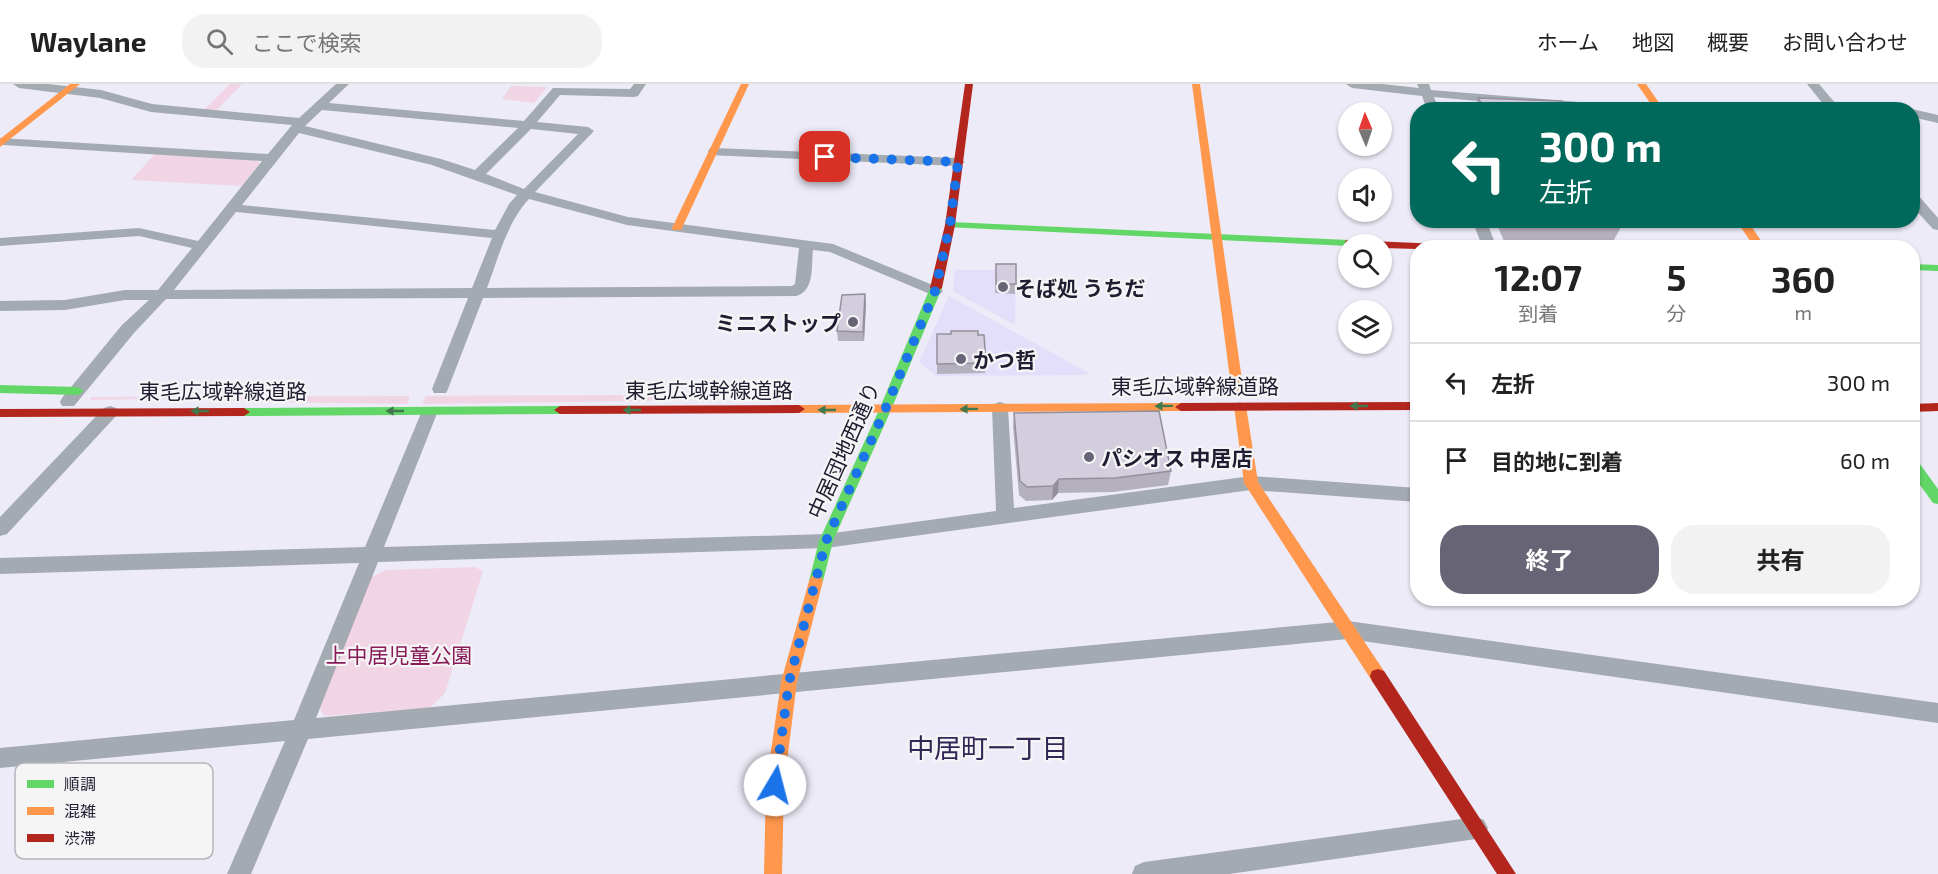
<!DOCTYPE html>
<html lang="ja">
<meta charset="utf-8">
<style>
:root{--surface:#fff;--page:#f2f2f2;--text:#222;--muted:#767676;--line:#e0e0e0;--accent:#676476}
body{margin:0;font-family:"Exo 2","Noto Sans JP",sans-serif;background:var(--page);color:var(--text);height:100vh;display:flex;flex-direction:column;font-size:22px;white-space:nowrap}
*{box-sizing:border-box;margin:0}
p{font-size:20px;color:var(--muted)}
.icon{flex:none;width:33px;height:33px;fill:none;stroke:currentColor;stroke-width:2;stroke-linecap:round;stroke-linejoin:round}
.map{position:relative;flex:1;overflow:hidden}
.details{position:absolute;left:1410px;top:156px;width:510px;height:366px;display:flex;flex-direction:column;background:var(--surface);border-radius:24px;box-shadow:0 2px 4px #0004}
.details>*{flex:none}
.guide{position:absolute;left:1410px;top:18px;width:510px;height:126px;border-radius:24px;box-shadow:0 2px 4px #0004;background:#00695c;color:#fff;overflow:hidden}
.needle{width:39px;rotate:358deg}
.fabs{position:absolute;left:1338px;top:18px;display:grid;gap:12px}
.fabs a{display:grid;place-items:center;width:54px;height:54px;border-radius:50%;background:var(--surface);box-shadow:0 2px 4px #0004;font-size:30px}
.pin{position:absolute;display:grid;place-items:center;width:51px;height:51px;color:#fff;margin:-26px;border-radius:12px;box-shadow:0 3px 9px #0006}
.me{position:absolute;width:66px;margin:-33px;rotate:8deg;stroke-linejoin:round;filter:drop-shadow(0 0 4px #0008)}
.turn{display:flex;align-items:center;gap:21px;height:126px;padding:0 30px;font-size:27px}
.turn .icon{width:78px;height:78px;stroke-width:2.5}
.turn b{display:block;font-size:42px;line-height:51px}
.eta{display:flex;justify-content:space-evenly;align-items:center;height:102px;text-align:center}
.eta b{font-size:36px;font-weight:700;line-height:42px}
.button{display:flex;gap:12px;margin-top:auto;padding:12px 30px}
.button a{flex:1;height:69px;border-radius:24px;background:var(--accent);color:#fff;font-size:24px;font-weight:700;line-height:69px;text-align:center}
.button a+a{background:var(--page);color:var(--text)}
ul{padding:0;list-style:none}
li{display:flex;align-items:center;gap:18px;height:78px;padding:0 30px;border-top:2px solid var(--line)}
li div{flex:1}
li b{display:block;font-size:22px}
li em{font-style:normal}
header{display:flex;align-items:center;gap:36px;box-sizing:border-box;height:84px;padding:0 30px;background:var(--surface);border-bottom:2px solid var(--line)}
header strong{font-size:28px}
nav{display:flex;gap:33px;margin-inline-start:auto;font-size:21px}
.search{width:420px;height:54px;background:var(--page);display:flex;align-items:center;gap:15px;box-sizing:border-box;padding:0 21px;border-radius:24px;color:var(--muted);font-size:22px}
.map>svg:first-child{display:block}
</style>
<header>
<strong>Waylane</strong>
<div class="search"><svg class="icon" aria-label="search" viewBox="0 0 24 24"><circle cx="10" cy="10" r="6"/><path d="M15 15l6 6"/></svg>ここで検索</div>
<nav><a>ホーム</a><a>地図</a><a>概要</a><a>お問い合わせ</a></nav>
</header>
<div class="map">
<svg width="1938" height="790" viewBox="0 0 1938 790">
<rect width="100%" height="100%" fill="#ecebf7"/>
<g fill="#e3dffb">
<polygon points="955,186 1016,186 1015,241 953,207"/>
<polygon points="949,212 1089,289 1085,291 936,292 919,278"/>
</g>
<g fill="#f1d5e5">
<polygon points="230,0 242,0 216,27 204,26"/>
<polygon points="511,2 547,3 534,19 502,15"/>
<polygon points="155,70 258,77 260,79 242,102 131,96"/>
<polygon points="615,311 701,316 422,320 426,312"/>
<polygon points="410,312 407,320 267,318 202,314 90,316 92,313"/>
<polygon points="475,483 483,487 445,609 430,624 324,632 318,620 368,495 386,486"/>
</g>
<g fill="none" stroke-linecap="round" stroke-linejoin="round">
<g fill="#a4aab1" fill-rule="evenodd">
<path d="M 13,0 L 48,0 L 101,6 L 152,20 L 299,34 L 336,0 L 349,0 L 329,19 L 524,37 L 553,4 L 630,5 L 634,0 L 646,0 L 638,12 L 634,13 L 560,11 L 537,38 L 588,43 L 594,47 L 535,108 L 628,133 L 833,160 L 940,204 L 943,207 L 940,210 L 930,210 L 830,168 L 813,166 C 811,182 815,207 796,212 L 483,214 L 448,305 L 446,309 L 434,309 L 432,305 L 468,214 L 166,215 L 134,249 L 74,322 L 62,322 L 60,318 L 62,314 L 122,241 L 149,216 L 125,216 L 65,226 L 0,227 L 0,217 L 65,216 L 125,206 L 158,206 L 192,164 L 139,152 L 0,162 L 0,154 L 139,144 L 198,157 L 262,77 L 3,61 L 0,60 L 0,54 L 268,70 L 292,41 L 151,28 L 100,14 L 19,4 ZM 322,26 L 518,44 L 475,86 L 441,75 L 305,42 ZM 531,45 L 578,50 L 524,105 L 486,90 ZM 299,49 L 432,81 L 517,111 L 509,120 L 495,146 L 242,121 ZM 529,115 L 627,141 L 799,164 L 795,200 L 792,202 L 487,204 C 498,175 507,138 529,115 ZM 236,128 L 492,154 L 472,204 L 174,206 Z"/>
<polygon points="1346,0 1382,0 1419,4 1417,0 1429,0 1431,6 1627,22 1633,26 1578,26 1434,13 1439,26 1427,26 1422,12 1352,4"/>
<polygon points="1807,0 1819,0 1841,26 1828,26"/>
<polygon points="1912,25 1938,31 1938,39 1912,33"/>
<polygon points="714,64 958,74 965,78 958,82 709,71 708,68 709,65"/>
<polygon points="1912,109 1917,110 1938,134 1938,146 1933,145 1912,122"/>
<polygon points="1472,136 1486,136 1497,164 1483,164"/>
<polygon points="1000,318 1006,320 1008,324 1014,424 1251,392 1418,404 1418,418 1251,406 826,464 378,478 316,634 1348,537 1938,619 1938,639 1348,555 308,655 251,790 227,790 285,657 0,684 0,664 294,636 359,479 0,490 0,474 365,463 422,327 424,323 436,323 438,327 384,463 826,450 996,427 992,324 994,320"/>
<polygon points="110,322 116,324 118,328 116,332 7,450 0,452 0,433 104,324"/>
<polygon points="1476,733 1484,736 1488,744 1484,752 1476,755 1229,790 1132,790 1135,782 1144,778"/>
</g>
<g fill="#63d668" fill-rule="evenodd">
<polygon points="950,138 1349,156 1354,159 1348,162 946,143 945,141"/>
<polygon points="1912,180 1938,181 1938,187 1912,186"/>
<polygon points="936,200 942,204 891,326 833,457 823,497 821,501 816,503 811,501 809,497 819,457 879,326 930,204"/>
<polygon points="0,301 78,303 84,307 78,311 0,309"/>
<polygon points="560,322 566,326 560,330 244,332 238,328 244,324"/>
<polygon points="1912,374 1917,376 1938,405 1938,420 1933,419 1912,390"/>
</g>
<g fill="#ff974d" fill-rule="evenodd">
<polygon points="70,0 80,0 0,63 0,55"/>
<polygon points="741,0 749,0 682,144 681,146 673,146 672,144"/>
<polygon points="1192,0 1200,0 1243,303 1237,307 1231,303"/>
<polygon points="1637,0 1646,0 1664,26 1655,26"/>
<polygon points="1736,136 1747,136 1766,164 1755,164"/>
<polygon points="1240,318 1246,322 1258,398 1384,587 1386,592 1384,597 1378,599 1372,597 1244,399 1234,322"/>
<polygon points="1181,319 1187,323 1181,327 799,329 793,325 799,321"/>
<polygon points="816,491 821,493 823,497 797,598 784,701 782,790 764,790 766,701 781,598 809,497 811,493"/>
</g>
<g fill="#b3261e" fill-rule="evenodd">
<polygon points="965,0 973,0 955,141 942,204 936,208 930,204 945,141"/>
<polygon points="1349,156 1462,161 1467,164 1418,164 1418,165 1382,164 1382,160 1345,161 1345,157"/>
<polygon points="1418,318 1418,326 1181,327 1175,323 1181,319"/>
<polygon points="1938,319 1938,327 1912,328 1912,320"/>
<polygon points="799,321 805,325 799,329 560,330 554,326 560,322"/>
<polygon points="244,324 250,328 244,332 0,333 0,325"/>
<polygon points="1378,585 1384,587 1516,790 1497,790 1372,597 1370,592 1372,587"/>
</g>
</g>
<g fill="#b5b0be">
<polygon points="1478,14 1567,26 1474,26"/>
<polygon points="1495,136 1625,136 1611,161 1504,157"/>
<polygon points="996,180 1016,180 1015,210 995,209"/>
<polygon points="866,219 864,257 838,257 837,247"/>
<polygon points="937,250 978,251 986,279 985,289 937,290"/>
<polygon points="1014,329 1171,387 1168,401 1113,408 1058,409 1052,416 1026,417 1019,411 1013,343"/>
</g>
<g fill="#94909b">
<polygon points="865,210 866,219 864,257 863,248"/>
<polygon points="1059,395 1058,409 1052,416 1053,402"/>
</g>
<g fill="#d3cddd" stroke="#94909b" stroke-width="1.5">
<polygon points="1478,14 1562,17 1567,26 1485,26"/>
<rect x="996" y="180" width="20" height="20"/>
<polygon points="865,210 863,248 837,247 842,211"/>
<polygon points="951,247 978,247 978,251 984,251 986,279 937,280 937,250 951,250"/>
<polygon points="1159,327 1171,387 1115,394 1059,395 1053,402 1027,403 1020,397 1014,329"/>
</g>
<defs><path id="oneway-solid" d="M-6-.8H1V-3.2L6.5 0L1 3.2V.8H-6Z" transform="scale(1.5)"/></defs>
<g fill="#42794c">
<use href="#oneway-solid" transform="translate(1164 322) rotate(179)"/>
<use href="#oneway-solid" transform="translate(1359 322) rotate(-180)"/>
<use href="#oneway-solid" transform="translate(969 325) rotate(179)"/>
<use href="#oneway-solid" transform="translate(632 326) rotate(180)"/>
<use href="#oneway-solid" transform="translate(827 326) rotate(180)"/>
<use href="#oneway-solid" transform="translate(200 327) rotate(180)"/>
<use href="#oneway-solid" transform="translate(395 327) rotate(180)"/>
</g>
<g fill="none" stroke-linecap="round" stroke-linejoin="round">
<polyline stroke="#1a73e8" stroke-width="10" stroke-dasharray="0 18" points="775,701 789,598 826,457 885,326 935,207 950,141 958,78 825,73"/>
</g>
<g fill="#676476" stroke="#f5f5f5" stroke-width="2">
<circle cx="1003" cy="203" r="6"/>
<circle cx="853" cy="238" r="6"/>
<circle cx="961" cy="275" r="6"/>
<circle cx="1089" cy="373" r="6"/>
</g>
<g text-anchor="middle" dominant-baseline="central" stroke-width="4.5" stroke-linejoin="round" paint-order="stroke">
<g font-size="21" font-weight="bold" fill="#201c31" stroke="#f5f5f5" text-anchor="start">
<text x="1015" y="203">そば処 うちだ</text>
<text x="841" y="238" text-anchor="end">ミニストップ</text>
<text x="973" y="275">かつ哲</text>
<text x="1101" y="373">パシオス 中居店</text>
</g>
<g font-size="21" fill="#201c31" stroke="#f5f5f5">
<text x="1195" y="301">東毛広域幹線道路</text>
<text x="709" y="305">東毛広域幹線道路</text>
<text x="223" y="306">東毛広域幹線道路</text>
<text transform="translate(843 366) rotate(-66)">中居団地西通り</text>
</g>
<g font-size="21" fill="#891a58" stroke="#f5f5f5">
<text x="399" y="570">上中居児童公園</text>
</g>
<g font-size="27" fill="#312655" stroke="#f5f5f5">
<text x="988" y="663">中居町一丁目</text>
</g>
</g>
<rect x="15" y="679" width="198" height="96" rx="9" fill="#f5f5f5" stroke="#b5b4ba" stroke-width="1.5"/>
<rect x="27" y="696" width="27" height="8" fill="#63d668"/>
<rect x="27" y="723" width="27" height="8" fill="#ff974d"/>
<rect x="27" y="750" width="27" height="8" fill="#b3261e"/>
<g font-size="16" fill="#201c31">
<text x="64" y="706">順調</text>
<text x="64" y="733">混雑</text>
<text x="64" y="760">渋滞</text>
</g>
</svg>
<div class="fabs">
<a><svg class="needle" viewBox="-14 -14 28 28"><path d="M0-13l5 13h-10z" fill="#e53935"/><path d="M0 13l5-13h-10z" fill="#767676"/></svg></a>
<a><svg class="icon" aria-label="sound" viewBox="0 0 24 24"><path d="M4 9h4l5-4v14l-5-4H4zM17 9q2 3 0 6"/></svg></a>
<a><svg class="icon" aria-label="search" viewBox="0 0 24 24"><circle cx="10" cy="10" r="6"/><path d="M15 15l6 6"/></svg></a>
<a><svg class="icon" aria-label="layers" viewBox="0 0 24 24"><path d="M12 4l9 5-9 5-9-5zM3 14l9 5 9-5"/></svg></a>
</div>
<div class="pin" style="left:825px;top:73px;background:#d93025"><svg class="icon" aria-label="arrive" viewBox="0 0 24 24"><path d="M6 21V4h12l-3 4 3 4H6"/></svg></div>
<svg class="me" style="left:775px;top:701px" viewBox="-20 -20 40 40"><circle r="19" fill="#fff"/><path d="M0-13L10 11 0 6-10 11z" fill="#1a73e8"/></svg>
<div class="guide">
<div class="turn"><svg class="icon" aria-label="left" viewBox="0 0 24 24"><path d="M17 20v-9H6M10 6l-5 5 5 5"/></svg><div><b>300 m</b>左折</div></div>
</div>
<section class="details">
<div class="eta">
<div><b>12:07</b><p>到着</p></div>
<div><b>5</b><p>分</p></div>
<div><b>360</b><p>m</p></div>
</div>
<ul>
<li><svg class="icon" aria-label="left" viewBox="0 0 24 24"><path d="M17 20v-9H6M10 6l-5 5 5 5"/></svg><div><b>左折</b></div><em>300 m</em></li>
<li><svg class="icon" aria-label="arrive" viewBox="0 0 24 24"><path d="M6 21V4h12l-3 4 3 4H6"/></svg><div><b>目的地に到着</b></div><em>60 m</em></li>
</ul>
<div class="button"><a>終了</a><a>共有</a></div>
</section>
</div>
